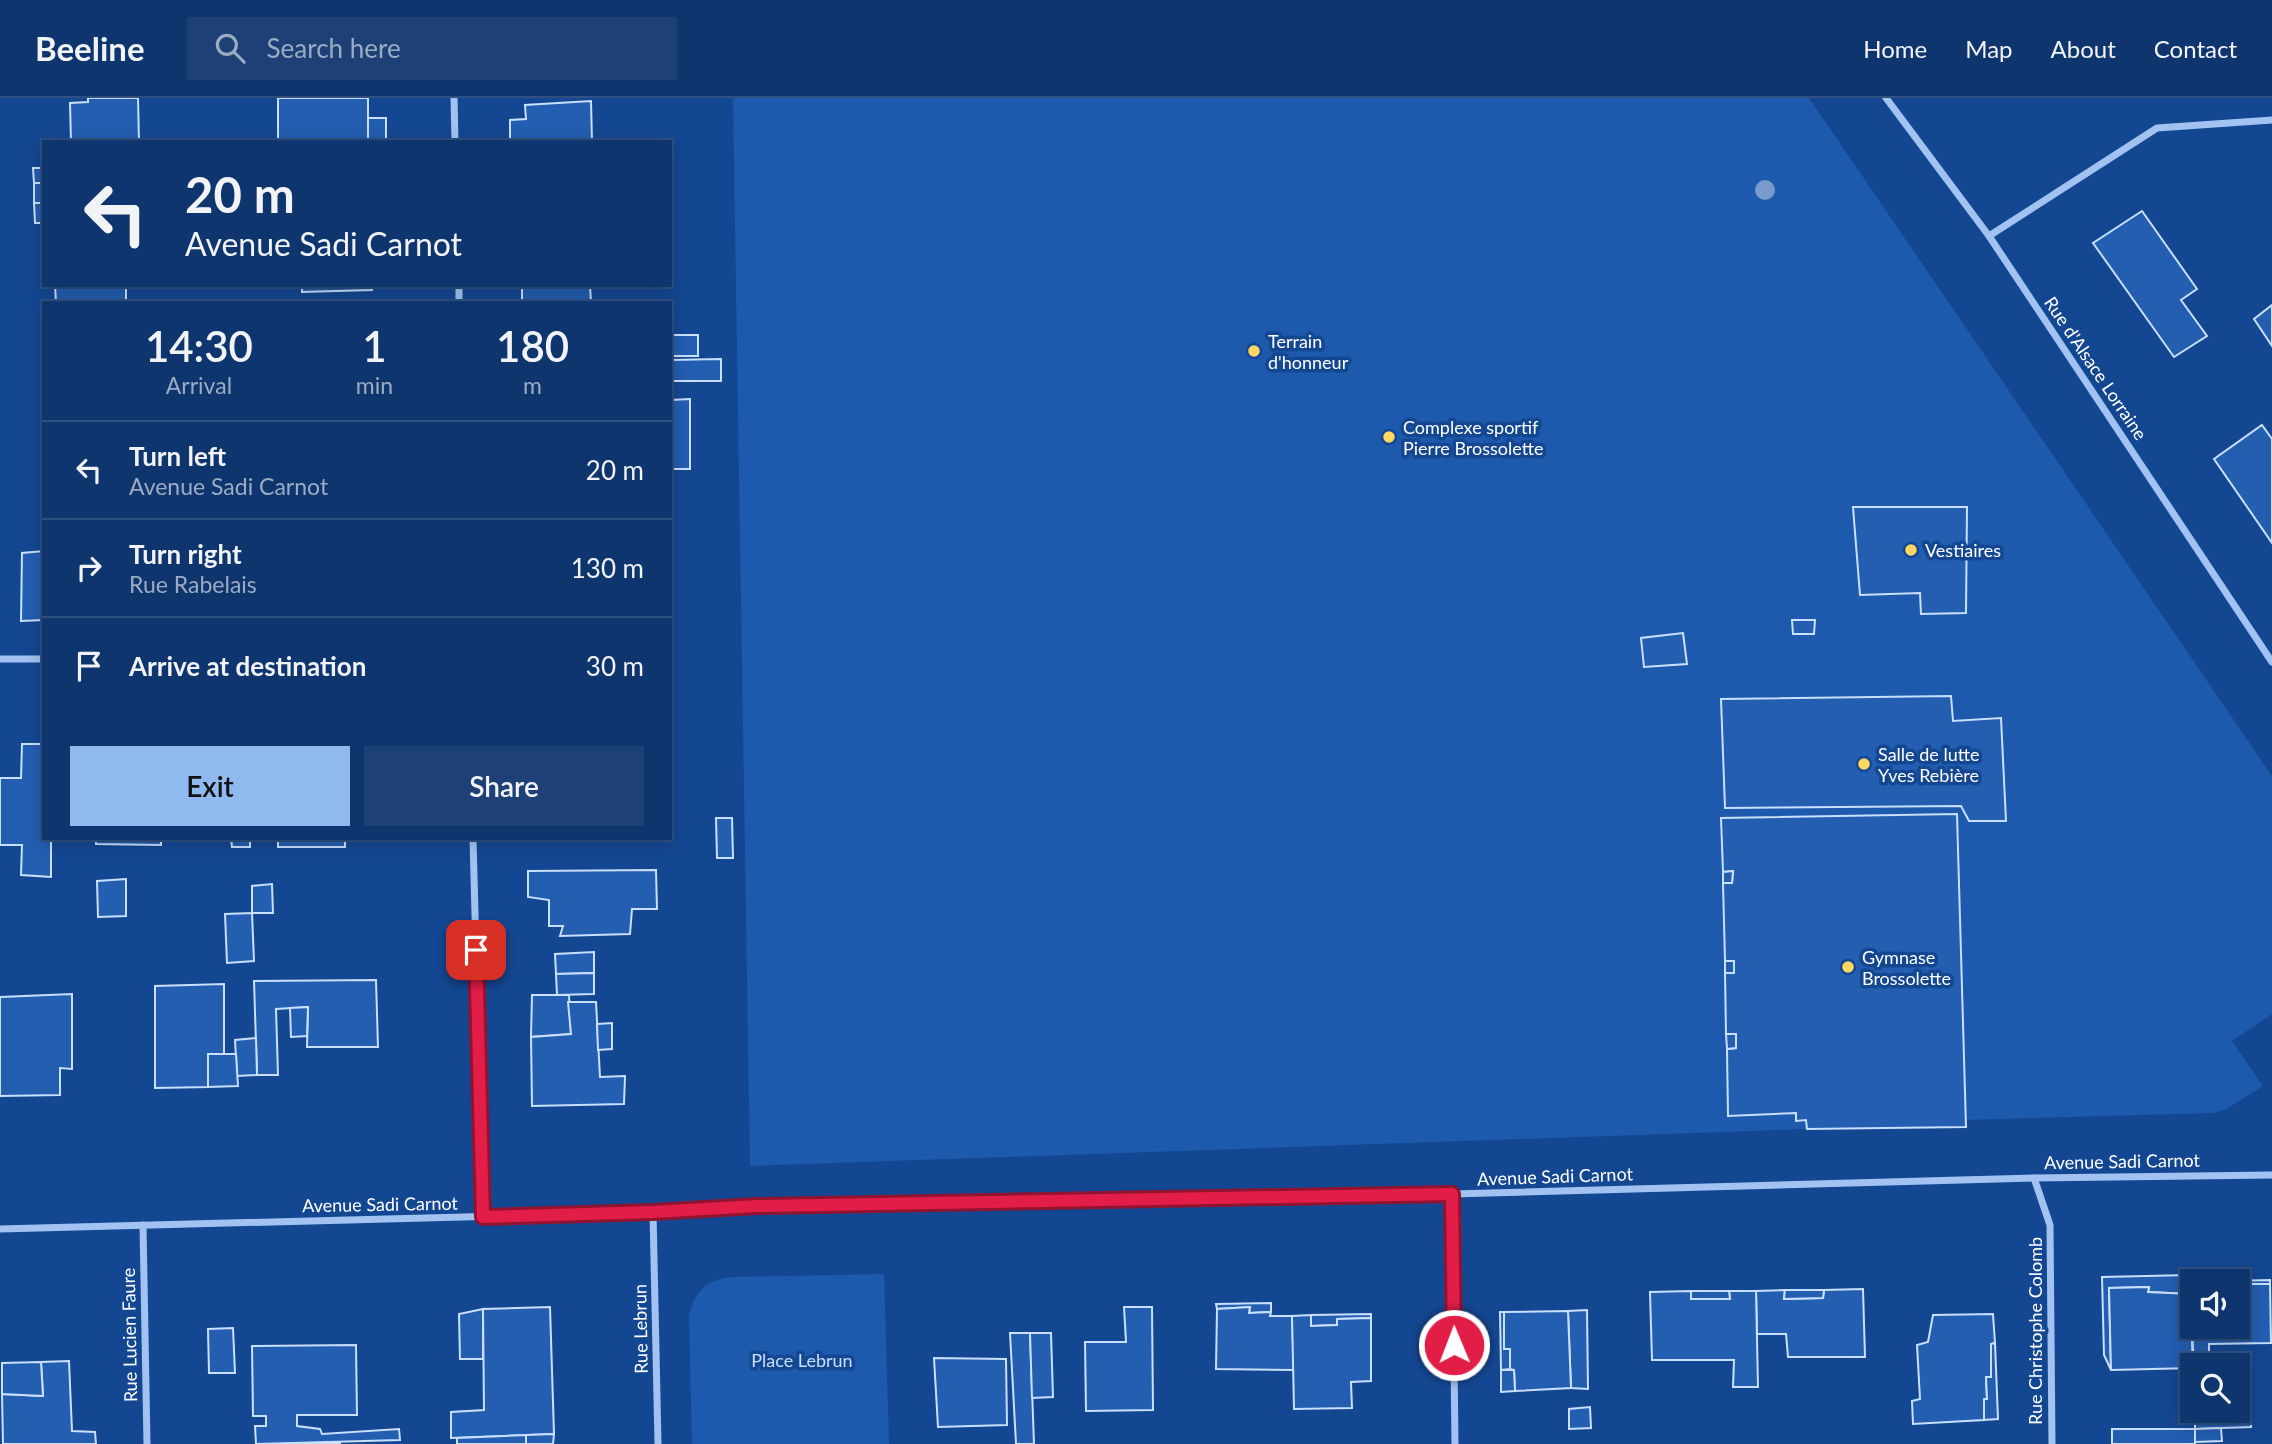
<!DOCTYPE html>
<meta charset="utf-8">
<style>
:root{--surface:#0f356e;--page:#1d4076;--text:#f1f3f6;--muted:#9babc2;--line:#2f5081;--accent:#90b9f0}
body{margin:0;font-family:Lato,sans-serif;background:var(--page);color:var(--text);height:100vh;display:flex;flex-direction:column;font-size:26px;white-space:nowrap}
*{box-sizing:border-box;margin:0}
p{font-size:23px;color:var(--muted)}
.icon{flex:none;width:38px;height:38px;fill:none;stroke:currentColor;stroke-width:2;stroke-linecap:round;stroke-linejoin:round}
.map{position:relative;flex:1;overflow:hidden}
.sheet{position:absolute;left:42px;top:203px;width:630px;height:539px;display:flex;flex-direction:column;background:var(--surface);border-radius:0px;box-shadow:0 4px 18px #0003,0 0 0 2px var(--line)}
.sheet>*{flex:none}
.guide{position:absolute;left:42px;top:42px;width:630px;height:147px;border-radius:0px;box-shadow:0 4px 18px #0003,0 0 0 2px var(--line);background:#0f356e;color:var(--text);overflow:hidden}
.buttons{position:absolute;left:2180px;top:1171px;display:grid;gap:14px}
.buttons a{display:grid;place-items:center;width:70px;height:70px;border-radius:0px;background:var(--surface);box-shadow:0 4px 18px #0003,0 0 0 2px var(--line);font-size:35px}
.pin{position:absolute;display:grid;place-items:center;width:60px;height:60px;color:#fff;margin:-30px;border-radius:14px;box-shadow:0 4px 10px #0006}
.me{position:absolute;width:77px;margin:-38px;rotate:359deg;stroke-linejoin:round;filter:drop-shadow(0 0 5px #0008)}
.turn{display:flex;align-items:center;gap:24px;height:147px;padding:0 28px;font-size:32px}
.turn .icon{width:91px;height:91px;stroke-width:2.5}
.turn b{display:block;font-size:49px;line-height:60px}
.eta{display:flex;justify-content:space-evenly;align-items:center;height:119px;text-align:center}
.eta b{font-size:42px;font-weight:600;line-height:49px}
.cta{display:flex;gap:14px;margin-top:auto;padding:14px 28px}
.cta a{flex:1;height:80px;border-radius:0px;background:var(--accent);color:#111;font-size:28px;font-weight:600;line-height:80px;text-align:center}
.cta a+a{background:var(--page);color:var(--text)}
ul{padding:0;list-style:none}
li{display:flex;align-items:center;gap:21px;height:98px;padding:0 28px;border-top:2px solid var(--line)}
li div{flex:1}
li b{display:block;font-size:26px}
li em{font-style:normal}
header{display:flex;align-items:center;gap:42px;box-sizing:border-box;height:98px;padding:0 35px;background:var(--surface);border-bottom:2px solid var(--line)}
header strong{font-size:33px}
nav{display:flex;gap:38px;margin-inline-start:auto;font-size:24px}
.search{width:490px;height:63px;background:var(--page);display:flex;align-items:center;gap:18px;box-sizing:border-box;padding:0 24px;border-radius:0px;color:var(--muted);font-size:26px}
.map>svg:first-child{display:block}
</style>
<header>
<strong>Beeline</strong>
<div class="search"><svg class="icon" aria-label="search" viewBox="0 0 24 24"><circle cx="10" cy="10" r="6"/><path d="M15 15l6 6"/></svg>Search here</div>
<nav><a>Home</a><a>Map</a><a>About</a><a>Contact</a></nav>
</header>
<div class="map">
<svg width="2272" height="1346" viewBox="0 0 2272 1346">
<rect width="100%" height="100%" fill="#144792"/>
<g fill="#1d59ac">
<polygon points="733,0 1809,0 2272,678 2272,916 2232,943 2263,988 2225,1012 2212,1015 1966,1022 1807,1031 750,1068"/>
<path d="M 884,1176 L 889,1346 L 692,1346 L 689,1218 C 694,1194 706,1182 731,1179 Z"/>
</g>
<g fill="#235eb1" stroke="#c9dffc" stroke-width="2">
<polygon points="88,0 138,0 139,44 71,44 70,5 88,4"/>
<rect x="278" y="0" width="90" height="44"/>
<polygon points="591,3 592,44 510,44 510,22 526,21 525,7"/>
<rect x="368" y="20" width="18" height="24"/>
<polygon points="33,70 44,70 44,85 34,85"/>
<rect x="34" y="85" width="10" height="20"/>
<polygon points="34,105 44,105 44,125 35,125"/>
<polygon points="2142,113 2197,191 2181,202 2207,238 2174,259 2093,145"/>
<polygon points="55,187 126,187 126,205 56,205"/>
<polygon points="302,187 372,187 372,192 302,194"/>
<polygon points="522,187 590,187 591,205 522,205"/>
<polygon points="2272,207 2272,248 2254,221"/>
<rect x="670" y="237" width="28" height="21"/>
<polygon points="721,261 721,283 670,283 670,262"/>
<polygon points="690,301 690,371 670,371 670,302"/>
<polygon points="2262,327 2272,341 2272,445 2214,361"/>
<polygon points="1853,409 1967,409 1966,515 1921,516 1920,495 1860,497"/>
<polygon points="44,453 44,522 21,523 22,455"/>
<polygon points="1792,522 1815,522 1814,536 1793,536"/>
<polygon points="1683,535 1687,566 1644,569 1641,540"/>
<polygon points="1951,598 1953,623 2001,620 2006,723 1969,723 1961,708 1725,710 1721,601"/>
<polygon points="22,646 44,646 44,740 51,740 51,779 21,777 22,747 0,747 0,680 21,680"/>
<polygon points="1957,716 1966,1029 1807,1031 1806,1022 1796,1023 1796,1015 1728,1018 1727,951 1736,950 1736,936 1726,936 1725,875 1734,875 1734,863 1725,863 1723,785 1732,785 1733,773 1723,774 1721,720"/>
<polygon points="716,720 732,720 733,760 717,760"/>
<polygon points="96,740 161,740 161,747 96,746"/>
<polygon points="231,740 250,740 250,749 232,749"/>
<rect x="278" y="740" width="67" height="9"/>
<polygon points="656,772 657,811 632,811 630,836 560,838 563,828 549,828 549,802 528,799 528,773"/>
<polygon points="1733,773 1732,785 1723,785 1723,774"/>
<polygon points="126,781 126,818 98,819 97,783"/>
<polygon points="272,786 273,815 252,815 252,788"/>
<polygon points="252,815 254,863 227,865 225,816"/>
<polygon points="594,854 594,875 556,876 555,856"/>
<rect x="1725" y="863" width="9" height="12"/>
<polygon points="594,875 594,896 557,897 556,876"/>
<polygon points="376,882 378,949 307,949 308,909 276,911 278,977 257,977 254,883"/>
<polygon points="224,886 224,956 208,956 208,989 155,990 155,888"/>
<polygon points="72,896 72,971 60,970 60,997 0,998 0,899"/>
<polygon points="532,897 569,897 571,936 531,939"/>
<polygon points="568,904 596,904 600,979 625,978 624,1006 532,1008 531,939 571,936"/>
<polygon points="308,909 307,938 291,939 290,910"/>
<polygon points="612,925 612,951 598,952 597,926"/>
<polygon points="1726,936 1736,936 1736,950 1727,951"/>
<polygon points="256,940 257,977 237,978 235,942"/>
<polygon points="208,956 236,956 238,988 208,989"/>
<polygon points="2189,1177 2190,1196 2148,1194 2149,1189 2109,1190 2111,1272 2104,1257 2102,1179"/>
<polygon points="2270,1182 2270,1186 2238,1186 2238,1183 2228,1183"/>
<polygon points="2238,1186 2270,1186 2271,1245 2209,1246 2209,1255 2222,1255 2222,1267 2194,1267 2190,1196 2193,1196 2193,1228 2238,1228"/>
<polygon points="2149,1189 2148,1194 2190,1196 2193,1270 2111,1272 2109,1190"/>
<polygon points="1863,1191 1865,1259 1788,1259 1786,1236 1757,1236 1756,1193 1785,1192 1784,1201 1823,1200 1824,1192"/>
<polygon points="1785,1192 1824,1192 1823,1200 1784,1201"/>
<polygon points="1691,1193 1691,1201 1730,1201 1729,1193 1756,1193 1758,1289 1733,1289 1734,1262 1652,1262 1650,1194"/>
<polygon points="1691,1193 1729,1193 1730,1201 1691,1201"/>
<polygon points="1271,1205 1271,1214 1249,1215 1250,1209 1217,1211 1216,1206"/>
<polygon points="550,1209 554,1336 451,1340 451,1314 484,1312 483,1211"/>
<polygon points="1124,1209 1152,1209 1153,1312 1086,1313 1085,1244 1126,1244"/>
<polygon points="1250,1209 1249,1215 1271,1214 1270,1218 1292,1218 1294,1272 1216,1271 1217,1211"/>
<polygon points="483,1211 483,1261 460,1261 459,1216"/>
<polygon points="1587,1212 1588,1291 1571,1290 1568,1213"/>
<polygon points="1568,1213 1571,1290 1515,1293 1514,1272 1510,1271 1510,1251 1504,1251 1504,1214"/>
<polygon points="1500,1214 1504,1214 1504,1251 1510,1251 1510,1271 1501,1272"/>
<polygon points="1371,1216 1371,1220 1337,1221 1337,1227 1311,1228 1311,1217"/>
<polygon points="1993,1216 1995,1245 1991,1246 1991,1279 1986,1279 1987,1301 1984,1301 1984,1322 1913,1326 1912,1303 1920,1301 1917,1247 1928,1244 1933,1217"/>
<polygon points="1311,1217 1311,1228 1337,1227 1337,1221 1371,1220 1371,1283 1351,1284 1352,1310 1294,1311 1292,1218"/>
<polygon points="233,1230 235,1275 209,1275 208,1231"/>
<polygon points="1010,1235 1030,1235 1034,1346 1016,1346"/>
<polygon points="1030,1235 1051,1235 1053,1299 1032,1300"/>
<polygon points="1995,1245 1998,1321 1984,1322 1984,1301 1987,1301 1986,1279 1991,1279 1991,1246"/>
<polygon points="356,1247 357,1317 297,1317 297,1328 320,1331 322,1336 399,1331 400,1342 256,1346 255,1328 266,1328 266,1318 253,1318 252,1248"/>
<polygon points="934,1260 1006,1261 1007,1327 938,1329"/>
<polygon points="69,1263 72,1333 95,1334 96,1346 3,1346 2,1296 43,1298 41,1264"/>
<polygon points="41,1264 43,1298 2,1296 2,1265"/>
<polygon points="1501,1272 1514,1272 1515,1293 1501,1294"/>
<polygon points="2238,1298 2251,1298 2251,1329 2195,1331 2195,1312 2238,1312"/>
<polygon points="1590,1309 1591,1330 1569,1331 1569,1311"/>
<polygon points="2221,1330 2222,1343 2195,1344 2195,1331"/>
<rect x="2112" y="1331" width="83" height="15"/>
<polygon points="554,1336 553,1346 526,1346 526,1337"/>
<polygon points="526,1337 526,1346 457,1346 457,1340"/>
<polygon points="340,1344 340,1346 287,1346"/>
</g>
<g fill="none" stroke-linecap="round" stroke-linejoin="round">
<g stroke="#a2c3f1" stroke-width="7">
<polyline points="454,0 455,44"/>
<polyline points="1886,0 1989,138 2272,564"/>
<polyline points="1989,138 2157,30 2272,22"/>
<polyline points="459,187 459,205"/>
<polyline points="0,561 44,561"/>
<polyline points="473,740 483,1119"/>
<polyline points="2034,1080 2050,1127 2052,1346"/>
<polyline points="1452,1096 1455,1346"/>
<polyline points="653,1114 658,1346"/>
<polyline points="143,1127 147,1346"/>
<polyline points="0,1131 653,1114 757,1108 1452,1096 2034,1080 2272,1077"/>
</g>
</g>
<circle fill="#789bcc" cx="1765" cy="92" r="10"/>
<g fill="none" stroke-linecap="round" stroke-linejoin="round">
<defs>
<polyline id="route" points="476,852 483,1119 653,1114 757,1108 1452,1096 1454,1247"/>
</defs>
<use href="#route" stroke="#92132f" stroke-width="18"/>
<use href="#route" stroke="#e11d48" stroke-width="12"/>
</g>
<g fill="#ffd762" stroke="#144792" stroke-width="2.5">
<circle cx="1254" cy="253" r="7"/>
<circle cx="1389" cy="339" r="7"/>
<circle cx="1911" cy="452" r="7"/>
<circle cx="1864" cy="666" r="7"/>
<circle cx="1848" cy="869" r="7"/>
</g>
<g text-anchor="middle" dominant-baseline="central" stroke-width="7" stroke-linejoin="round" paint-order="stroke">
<g font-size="18" fill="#fff" stroke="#144792" text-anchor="start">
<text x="1268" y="243">Terrain<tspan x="1268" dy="21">d'honneur</tspan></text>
<text x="1403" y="329">Complexe sportif<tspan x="1403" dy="21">Pierre Brossolette</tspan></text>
<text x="1925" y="452">Vestiaires</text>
<text x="1878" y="656">Salle de lutte<tspan x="1878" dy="21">Yves Rebière</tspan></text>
<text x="1862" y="859">Gymnase<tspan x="1862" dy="21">Brossolette</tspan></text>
</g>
<g font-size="18" fill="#fff" stroke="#144792">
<text transform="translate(2096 270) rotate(56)">Rue d'Alsace Lorraine</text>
<text transform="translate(2122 1063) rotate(-1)">Avenue Sadi Carnot</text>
<text transform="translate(1555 1078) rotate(-2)">Avenue Sadi Carnot</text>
<text transform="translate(380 1106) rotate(-1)">Avenue Sadi Carnot</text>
<text transform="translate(640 1231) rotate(-91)">Rue Lebrun</text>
<text transform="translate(2035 1233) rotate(-90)">Rue Christophe Colomb</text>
<text transform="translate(129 1237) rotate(-91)">Rue Lucien Faure</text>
</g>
<g font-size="18" fill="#c9dffc" stroke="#144792">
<text x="802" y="1262">Place Lebrun</text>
</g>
</g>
</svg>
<div class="buttons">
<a><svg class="icon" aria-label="sound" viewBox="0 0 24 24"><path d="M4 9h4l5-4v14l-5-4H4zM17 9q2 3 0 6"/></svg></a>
<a><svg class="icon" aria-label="search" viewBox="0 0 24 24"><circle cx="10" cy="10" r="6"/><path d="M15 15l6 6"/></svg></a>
</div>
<div class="pin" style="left:476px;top:852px;background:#d93025"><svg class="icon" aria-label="arrive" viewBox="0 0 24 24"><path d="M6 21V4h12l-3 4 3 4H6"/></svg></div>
<svg class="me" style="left:1454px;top:1247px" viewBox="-20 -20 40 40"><circle r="17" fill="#e11d48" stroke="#fff" stroke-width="3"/><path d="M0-11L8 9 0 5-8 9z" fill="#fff"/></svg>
<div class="guide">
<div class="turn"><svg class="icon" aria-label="left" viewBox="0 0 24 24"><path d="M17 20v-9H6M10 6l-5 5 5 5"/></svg><div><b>20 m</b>Avenue Sadi Carnot</div></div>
</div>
<section class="sheet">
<div class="eta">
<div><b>14:30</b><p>Arrival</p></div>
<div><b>1</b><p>min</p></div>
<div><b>180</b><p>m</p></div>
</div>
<ul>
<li><svg class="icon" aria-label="left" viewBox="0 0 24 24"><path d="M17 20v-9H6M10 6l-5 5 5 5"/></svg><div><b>Turn left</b><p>Avenue Sadi Carnot</p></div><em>20 m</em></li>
<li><svg class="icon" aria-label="right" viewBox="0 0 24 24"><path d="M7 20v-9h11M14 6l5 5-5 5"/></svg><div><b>Turn right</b><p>Rue Rabelais</p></div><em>130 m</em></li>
<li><svg class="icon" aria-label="arrive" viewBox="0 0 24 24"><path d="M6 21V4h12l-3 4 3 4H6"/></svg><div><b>Arrive at destination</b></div><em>30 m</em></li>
</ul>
<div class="cta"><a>Exit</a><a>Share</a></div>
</section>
</div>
